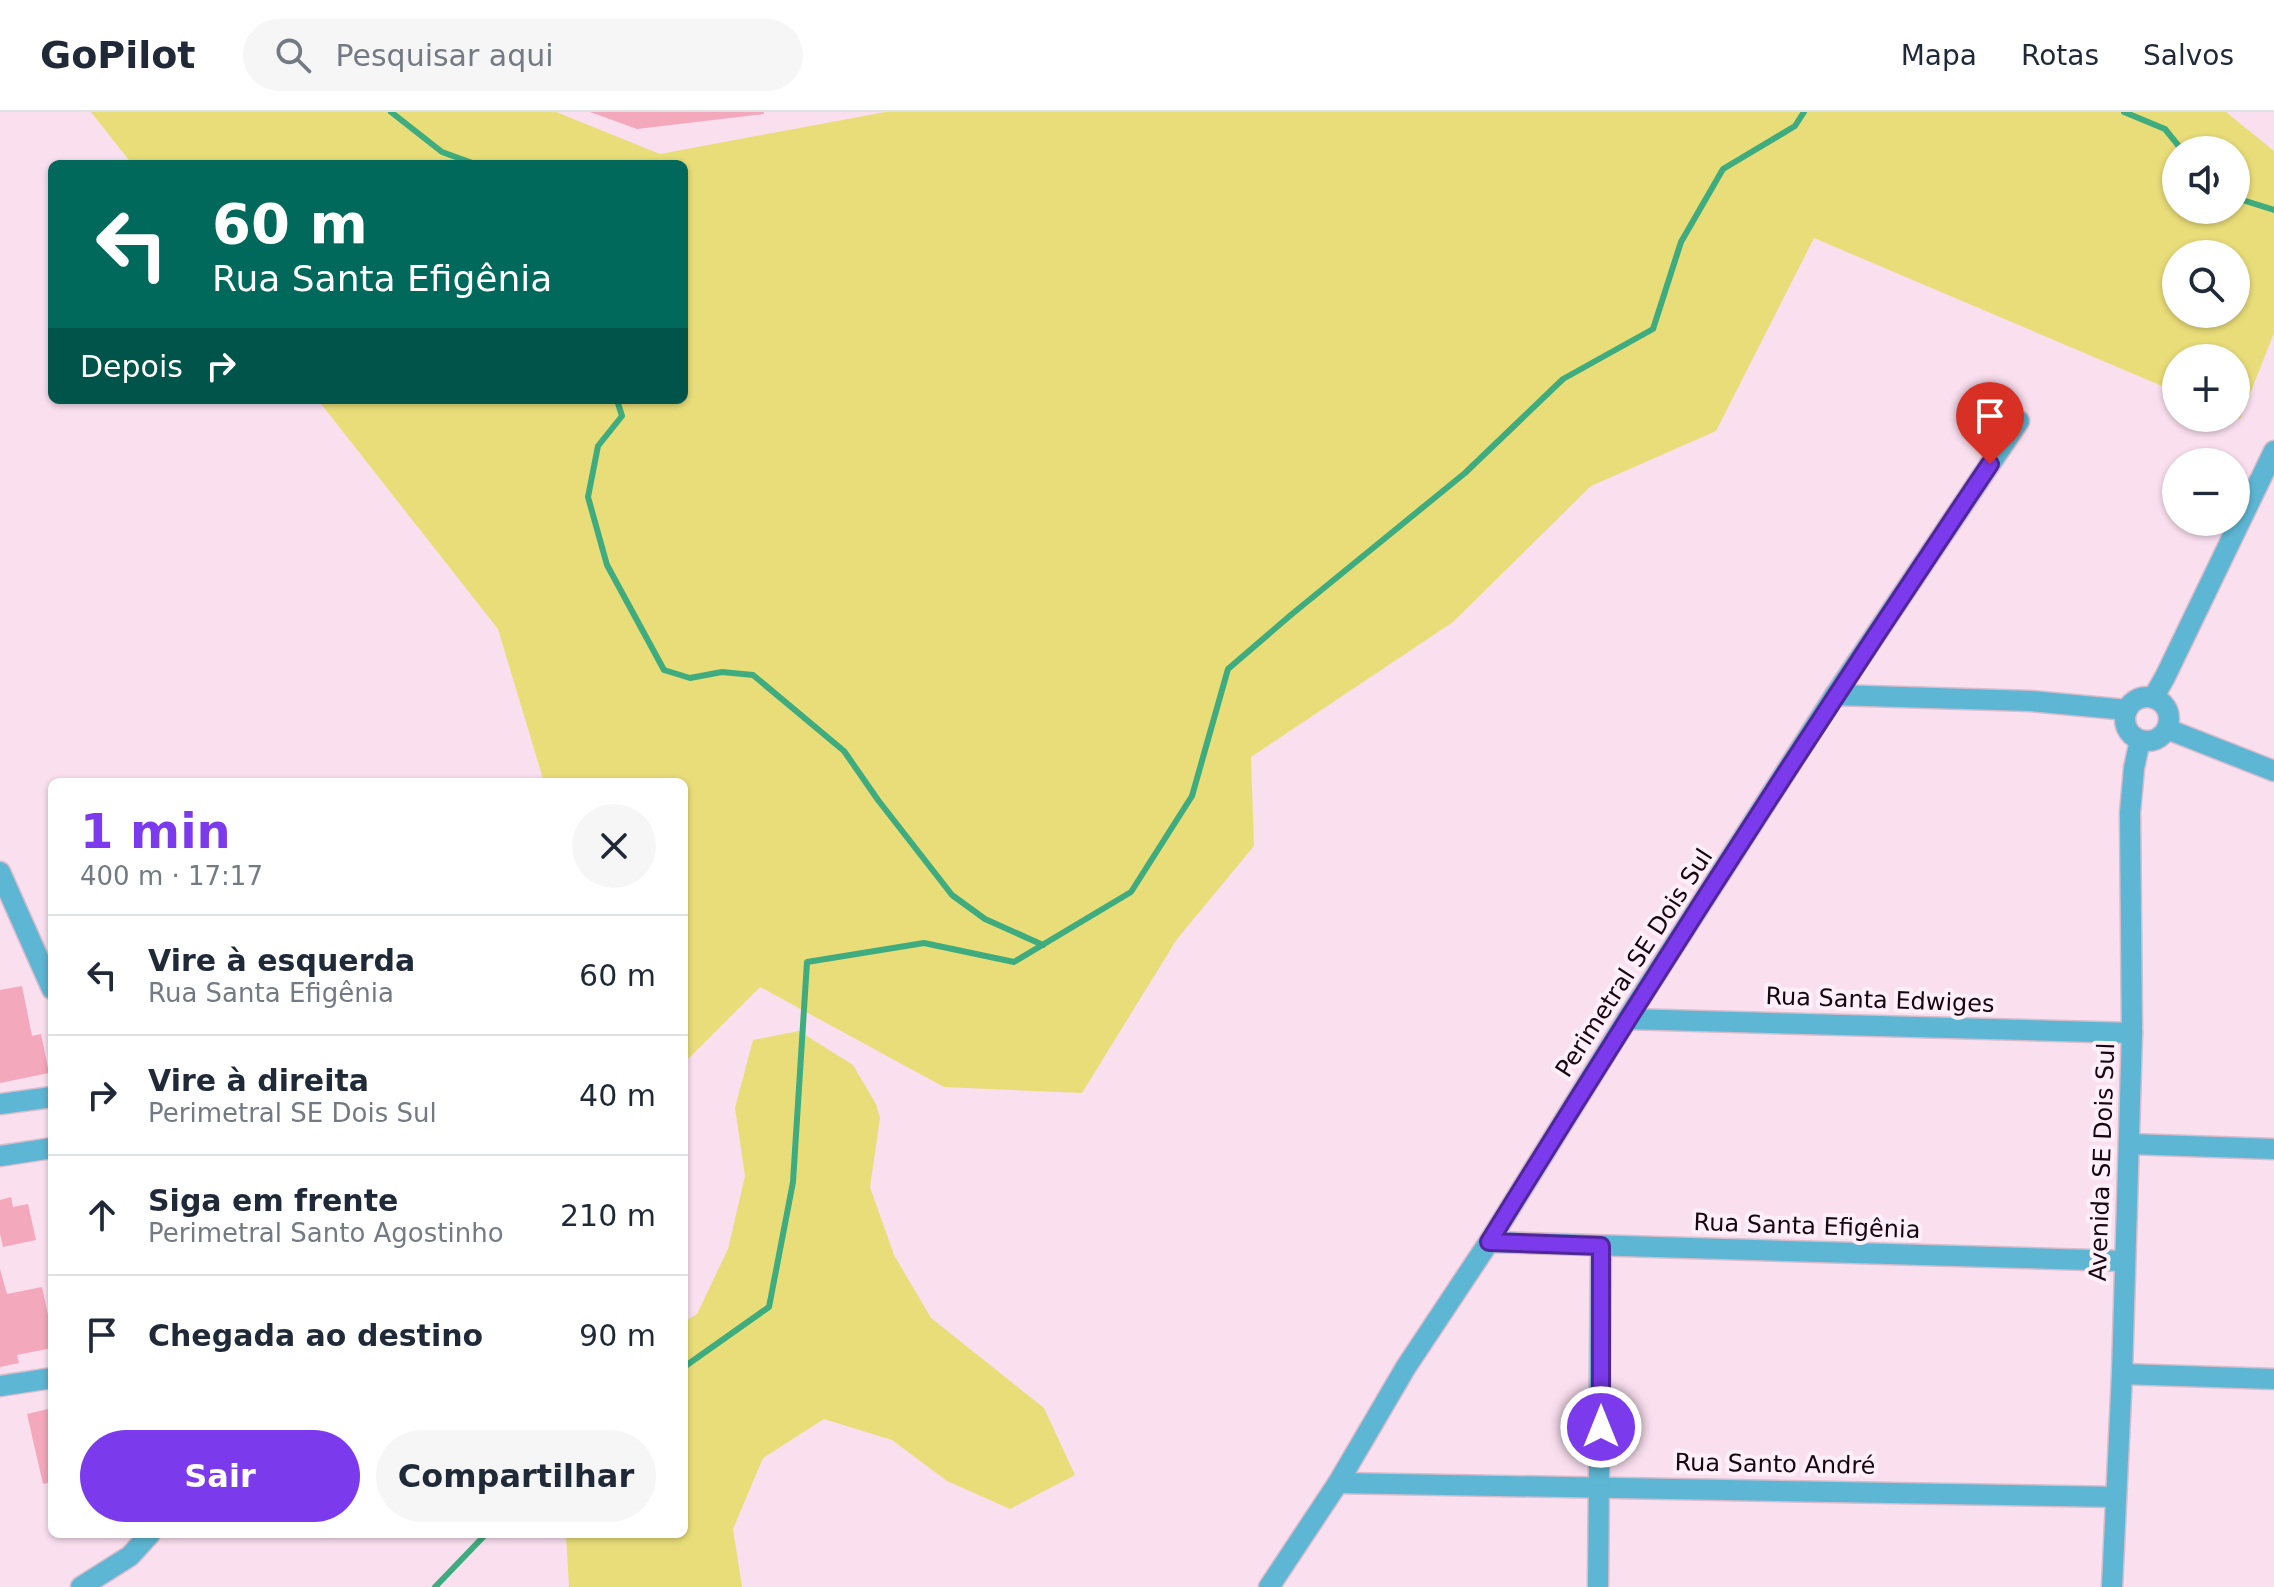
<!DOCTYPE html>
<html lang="pt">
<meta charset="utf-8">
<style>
:root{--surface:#fff;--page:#f6f6f7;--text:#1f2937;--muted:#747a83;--line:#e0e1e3;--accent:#7c3aed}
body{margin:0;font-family:"DejaVu Sans",sans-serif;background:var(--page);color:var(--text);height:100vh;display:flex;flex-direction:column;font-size:30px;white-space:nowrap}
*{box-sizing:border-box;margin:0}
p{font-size:26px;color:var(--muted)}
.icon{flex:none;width:44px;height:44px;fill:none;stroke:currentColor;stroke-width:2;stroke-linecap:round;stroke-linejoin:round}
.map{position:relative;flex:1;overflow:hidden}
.sheet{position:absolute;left:48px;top:666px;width:640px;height:760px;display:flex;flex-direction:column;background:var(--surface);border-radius:12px;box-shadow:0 2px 6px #0004}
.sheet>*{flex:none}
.banner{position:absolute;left:48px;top:48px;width:640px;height:244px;border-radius:12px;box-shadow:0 2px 6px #0004;background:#00695c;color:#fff;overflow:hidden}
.controls{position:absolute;left:2162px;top:24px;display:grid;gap:16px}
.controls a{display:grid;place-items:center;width:88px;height:88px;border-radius:50%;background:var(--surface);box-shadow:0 2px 6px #0004;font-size:40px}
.pin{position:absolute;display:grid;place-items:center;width:68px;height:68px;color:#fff;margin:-82px -34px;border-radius:50% 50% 50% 0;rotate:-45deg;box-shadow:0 0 8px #0007}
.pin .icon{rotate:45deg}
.me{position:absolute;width:88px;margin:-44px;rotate:0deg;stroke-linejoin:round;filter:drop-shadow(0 0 6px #0008)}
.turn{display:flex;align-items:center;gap:28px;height:168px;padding:0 32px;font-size:36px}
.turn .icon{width:104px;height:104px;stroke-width:2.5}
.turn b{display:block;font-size:56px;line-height:68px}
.then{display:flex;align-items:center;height:76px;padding:0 32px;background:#0003;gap:16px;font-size:30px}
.round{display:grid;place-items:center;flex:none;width:84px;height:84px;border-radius:42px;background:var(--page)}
.summary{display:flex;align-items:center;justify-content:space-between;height:136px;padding:0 32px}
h1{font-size:48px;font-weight:700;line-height:60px;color:var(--accent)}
.primary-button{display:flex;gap:16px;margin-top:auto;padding:16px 32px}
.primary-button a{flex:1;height:92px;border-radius:48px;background:var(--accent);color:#fff;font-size:32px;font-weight:700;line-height:92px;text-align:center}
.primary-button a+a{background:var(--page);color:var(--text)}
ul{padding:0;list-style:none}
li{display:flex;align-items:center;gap:24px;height:120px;padding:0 32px;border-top:2px solid var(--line)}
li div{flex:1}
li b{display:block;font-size:30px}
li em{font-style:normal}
header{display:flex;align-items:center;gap:48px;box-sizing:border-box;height:112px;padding:0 40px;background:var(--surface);border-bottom:2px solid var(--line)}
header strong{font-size:38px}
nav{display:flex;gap:44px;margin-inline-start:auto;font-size:28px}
.search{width:560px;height:72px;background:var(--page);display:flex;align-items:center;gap:20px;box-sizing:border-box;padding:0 28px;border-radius:44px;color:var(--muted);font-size:30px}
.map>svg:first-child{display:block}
</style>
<header>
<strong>GoPilot</strong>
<div class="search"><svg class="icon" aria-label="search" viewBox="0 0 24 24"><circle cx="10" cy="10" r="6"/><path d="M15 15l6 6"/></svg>Pesquisar aqui</div>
<nav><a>Mapa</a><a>Rotas</a><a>Salvos</a></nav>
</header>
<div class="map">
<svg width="2274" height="1475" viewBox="0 0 2274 1475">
<rect width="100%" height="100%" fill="#fadfef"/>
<g fill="#e9dd79" fill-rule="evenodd">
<path d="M 91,0 L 556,0 L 660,42 L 885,0 L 2226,0 L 2274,39 L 2274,221 L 2240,307 L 2236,305 L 2236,246 L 2176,246 L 2176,280 L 1814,126 L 1716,319 L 1591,374 L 1453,510 L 1251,645 L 1254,734 L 1177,827 L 1082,981 L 944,975 L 760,875 L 684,951 L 684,670 L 544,670 L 498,517 L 318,288 L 684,288 L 684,52 L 132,52 ZM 2176,38 L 2236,38 L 2236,98 L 2176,98 ZM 2176,142 L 2236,142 L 2236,202 L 2176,202 Z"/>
<polygon points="799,919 853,953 876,992 880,1006 870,1075 894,1143 931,1206 1044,1296 1075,1363 1010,1397 947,1369 892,1328 824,1307 763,1346 733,1417 742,1475 569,1475 566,1422 684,1422 684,1210 697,1202 728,1137 745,1064 735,996 753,928"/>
</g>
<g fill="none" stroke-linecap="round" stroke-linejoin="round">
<g stroke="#3eac7e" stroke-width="6">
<polyline points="391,0 442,40 475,52"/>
<polyline points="2124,0 2165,17 2182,38"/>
<polyline points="2236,86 2274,98"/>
<polyline points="617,288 622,304 598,334 588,385 607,453 664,558 690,566 722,560 753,563 844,639 878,688 952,783 985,807 1043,833"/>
<polyline points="684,1255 769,1195 793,1070 807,850 924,831 1014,850 1131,780 1192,684 1228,557 1292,502 1465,361 1563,267 1653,217 1681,130 1723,57 1795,14 1804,0"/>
<polyline points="435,1475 486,1422"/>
</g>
</g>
<g fill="#f4a8bc">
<polygon points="590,0 764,0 764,2 637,17"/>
<polygon points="22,874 32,924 41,922 49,961 0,971 0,878"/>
<polygon points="11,1085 13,1095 28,1092 36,1128 3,1135 0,1122 0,1088"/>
<polygon points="0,1157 7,1182 42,1175 52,1222 52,1236 17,1243 19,1251 0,1255"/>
<polygon points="52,1296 52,1370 43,1372 27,1302"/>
</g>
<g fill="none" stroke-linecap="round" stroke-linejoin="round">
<defs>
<g id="minor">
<polyline points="1835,583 2031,589 2127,598"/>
<circle cx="2147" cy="607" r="22"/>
<polyline points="2153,586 2165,565 2274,339"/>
<polyline points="2167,617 2274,659"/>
<polyline points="0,760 52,877"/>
<polyline points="1627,907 2132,921"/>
<polyline points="0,992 52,985"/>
<polyline points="2129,1032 2274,1037"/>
<polyline points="0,1044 52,1036"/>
<polyline points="1489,1130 2124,1149"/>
<polyline points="2122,1262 2274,1267"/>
<polyline points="0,1274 52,1266"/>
<polyline points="1338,1371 2116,1385"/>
<polyline points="81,1475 130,1444 150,1422"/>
<polyline points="1269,1475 1338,1371 1406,1255 1489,1130 1627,907 1835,583 2019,309"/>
<polyline points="1598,1475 1601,1134"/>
<polyline points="2112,1475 2122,1262 2132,921 2130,701 2134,656 2140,628"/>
</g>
</defs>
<use href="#minor" stroke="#d6bccc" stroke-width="23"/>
<use href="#minor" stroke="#5db6d3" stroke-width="20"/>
</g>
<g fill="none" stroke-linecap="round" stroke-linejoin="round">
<defs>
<path id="route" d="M 1601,1315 L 1601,1134 L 1489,1130 C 1651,867 1818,608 1990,352"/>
</defs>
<use href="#route" stroke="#51269a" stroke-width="20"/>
<use href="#route" stroke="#7c3aed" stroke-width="14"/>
</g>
<g text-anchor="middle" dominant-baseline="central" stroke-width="8" stroke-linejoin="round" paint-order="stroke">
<g font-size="24" fill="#1a0513" stroke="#fef0f8">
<text transform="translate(1634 851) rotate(-57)">Perimetral SE Dois Sul</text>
<text transform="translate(1880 888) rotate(2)">Rua Santa Edwiges</text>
<text transform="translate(2102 1050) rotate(-88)">Avenida SE Dois Sul</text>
<text transform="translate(1807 1114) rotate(2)">Rua Santa Efigênia</text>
<text transform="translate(1775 1352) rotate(1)">Rua Santo André</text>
</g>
</g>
</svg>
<div class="controls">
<a><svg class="icon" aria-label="sound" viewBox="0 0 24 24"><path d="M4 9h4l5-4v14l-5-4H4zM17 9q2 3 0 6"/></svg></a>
<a><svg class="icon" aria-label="search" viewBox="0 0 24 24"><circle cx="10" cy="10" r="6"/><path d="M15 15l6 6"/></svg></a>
<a>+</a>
<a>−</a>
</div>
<div class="pin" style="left:1990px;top:352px;background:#d93025"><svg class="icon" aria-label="arrive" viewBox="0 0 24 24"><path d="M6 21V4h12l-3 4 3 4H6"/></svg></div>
<svg class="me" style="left:1601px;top:1315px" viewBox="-20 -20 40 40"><circle r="17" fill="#7c3aed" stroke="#fff" stroke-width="3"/><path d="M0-11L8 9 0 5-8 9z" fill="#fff"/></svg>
<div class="banner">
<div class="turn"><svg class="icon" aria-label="left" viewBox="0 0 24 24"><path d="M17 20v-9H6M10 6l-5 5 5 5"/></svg><div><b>60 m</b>Rua Santa Efigênia</div></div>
<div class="then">Depois<svg class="icon" aria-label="right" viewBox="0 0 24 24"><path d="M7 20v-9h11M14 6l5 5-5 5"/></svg></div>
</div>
<section class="sheet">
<div class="summary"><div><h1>1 min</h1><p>400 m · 17:17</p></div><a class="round"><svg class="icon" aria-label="close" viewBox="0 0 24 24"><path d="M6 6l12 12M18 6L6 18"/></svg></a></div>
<ul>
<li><svg class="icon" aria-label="left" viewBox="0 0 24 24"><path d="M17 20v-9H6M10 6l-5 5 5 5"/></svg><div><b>Vire à esquerda</b><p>Rua Santa Efigênia</p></div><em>60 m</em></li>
<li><svg class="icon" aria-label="right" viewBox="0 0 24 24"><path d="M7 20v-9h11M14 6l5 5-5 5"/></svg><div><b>Vire à direita</b><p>Perimetral SE Dois Sul</p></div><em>40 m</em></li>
<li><svg class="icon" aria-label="ahead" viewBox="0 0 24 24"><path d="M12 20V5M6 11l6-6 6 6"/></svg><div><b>Siga em frente</b><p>Perimetral Santo Agostinho</p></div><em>210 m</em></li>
<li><svg class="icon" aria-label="arrive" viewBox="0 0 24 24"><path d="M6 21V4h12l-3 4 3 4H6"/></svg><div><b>Chegada ao destino</b></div><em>90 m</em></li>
</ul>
<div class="primary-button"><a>Sair</a><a>Compartilhar</a></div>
</section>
</div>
